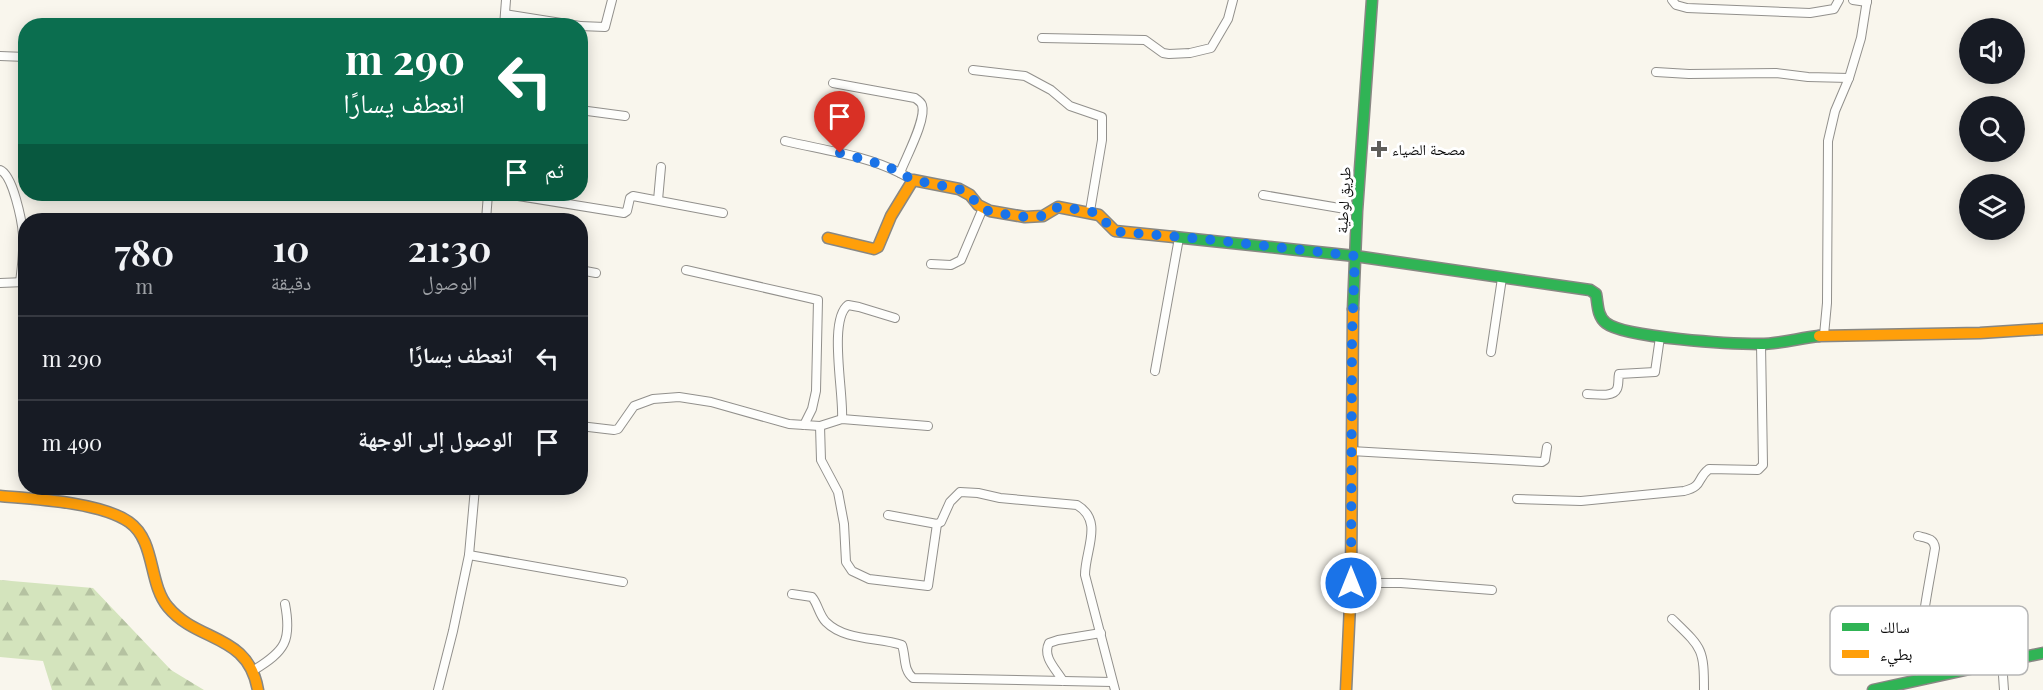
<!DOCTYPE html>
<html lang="ar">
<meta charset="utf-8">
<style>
:root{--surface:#171b24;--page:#20242c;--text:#f1f3f6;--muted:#9ea1a6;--line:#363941}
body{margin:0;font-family:"Playfair Display","Noto Naskh Arabic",serif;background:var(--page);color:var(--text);direction:rtl;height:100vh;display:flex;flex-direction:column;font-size:22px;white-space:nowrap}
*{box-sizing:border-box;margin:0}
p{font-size:20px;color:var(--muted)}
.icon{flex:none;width:33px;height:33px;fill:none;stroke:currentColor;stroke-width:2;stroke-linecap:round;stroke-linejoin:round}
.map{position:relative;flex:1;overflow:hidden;direction:ltr}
.sheet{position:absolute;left:18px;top:213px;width:570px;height:282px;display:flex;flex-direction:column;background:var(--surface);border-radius:24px;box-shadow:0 3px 15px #0003;direction:rtl}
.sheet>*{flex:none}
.banner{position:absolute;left:18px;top:18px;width:570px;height:183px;border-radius:24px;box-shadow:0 3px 15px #0003;direction:rtl;background:#0b6e4f;color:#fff;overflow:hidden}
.buttons{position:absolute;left:1959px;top:18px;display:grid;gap:12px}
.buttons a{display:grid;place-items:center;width:66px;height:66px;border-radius:50%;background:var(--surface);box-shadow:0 3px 15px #0003;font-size:30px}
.pin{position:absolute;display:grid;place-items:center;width:51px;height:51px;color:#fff;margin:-62px -26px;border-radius:50% 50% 50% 0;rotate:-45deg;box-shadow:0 0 6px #0007}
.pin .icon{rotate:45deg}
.me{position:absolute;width:66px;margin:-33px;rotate:0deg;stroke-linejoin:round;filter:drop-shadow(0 0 4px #0008)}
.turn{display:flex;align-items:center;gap:21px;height:126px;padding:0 24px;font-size:27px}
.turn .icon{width:78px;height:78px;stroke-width:2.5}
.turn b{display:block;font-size:42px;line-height:51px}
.then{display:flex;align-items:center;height:57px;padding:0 24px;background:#0003;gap:12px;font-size:22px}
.eta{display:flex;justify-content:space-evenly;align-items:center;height:102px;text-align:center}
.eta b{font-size:36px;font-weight:700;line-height:42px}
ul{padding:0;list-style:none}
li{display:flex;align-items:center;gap:18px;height:84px;padding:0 24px;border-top:2px solid var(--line)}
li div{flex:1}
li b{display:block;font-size:22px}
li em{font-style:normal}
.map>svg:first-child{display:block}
</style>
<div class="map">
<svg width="2043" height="690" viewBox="0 0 2043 690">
<defs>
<pattern id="forest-firs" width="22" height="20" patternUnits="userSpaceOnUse" patternTransform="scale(1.5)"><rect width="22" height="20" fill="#d4e4bd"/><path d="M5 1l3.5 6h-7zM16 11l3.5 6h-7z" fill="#b5c2a1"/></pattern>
</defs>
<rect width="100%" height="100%" fill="#f9f6ed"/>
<polygon fill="url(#forest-firs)" points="0,580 93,588 171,670 204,690 52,690 43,661 0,657"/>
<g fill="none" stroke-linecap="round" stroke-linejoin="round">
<defs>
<g id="street">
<polyline points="1672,0 1676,5 1687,8 1810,13 1834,9 1839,0"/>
<polyline points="1853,0 1867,2"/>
<polyline points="505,14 580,26"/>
<polyline points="504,26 506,0"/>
<polyline points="580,26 605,27 612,0"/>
<polyline points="1042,38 1145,40 1163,53 1169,54 1190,53 1211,48 1228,19 1233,0"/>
<polyline points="0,56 26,57"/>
<polyline points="973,70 1025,76 1051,90 1070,106 1102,117 1102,140 1090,211"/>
<polyline points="1656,72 1689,74 1776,73 1808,77 1849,78"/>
<path d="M 833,83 L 915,98 C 918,100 921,102 922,105 C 927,119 905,159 900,173 L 913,180"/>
<polyline points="580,110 625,116"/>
<path d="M 785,141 C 823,150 865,155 900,173"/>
<path d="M 0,170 C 13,175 22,221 23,235 C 24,250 22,267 20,282"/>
<polyline points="506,194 624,213 627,211 630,198 633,196 723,213"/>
<polyline points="1263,195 1357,211"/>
<polyline points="658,200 661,167"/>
<polyline points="486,220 488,194"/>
<polyline points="931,264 951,265 961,260 983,208"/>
<polyline points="580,270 596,273"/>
<polyline points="686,270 818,300 816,391 812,409 804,425"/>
<polyline points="0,283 25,282"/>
<polyline points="1824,335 1827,303 1828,141 1835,111 1849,78 1861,38 1867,0"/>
<polyline points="1491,352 1502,278"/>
<polyline points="1155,371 1179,238"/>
<path d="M 1587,394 C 1595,394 1613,398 1617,389 C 1619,385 1618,378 1619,374 L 1655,372 L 1660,337"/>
<path d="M 842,419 C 844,394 828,320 848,305 L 859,307 L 895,318"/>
<polyline points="580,426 614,430 618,429 634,406 653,399 679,397 711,402 789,424 820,426 842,419 928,426"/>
<polyline points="820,426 821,460 838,492 844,524 846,562 852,571 869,579 928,586 937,524"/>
<polyline points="1351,451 1542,462 1545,460 1547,447"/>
<path d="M 1517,499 L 1581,501 L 1684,491 C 1704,486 1696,479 1709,469 L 1758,470 L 1763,465 L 1761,344"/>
<path d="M 888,515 L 937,524 L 941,522 L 950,502 L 960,492 L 978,493 L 1000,498 L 1077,505 C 1104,521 1085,550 1085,575 L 1115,690"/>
<path d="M 1918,536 C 1926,538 1934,538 1935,548 C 1928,592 1917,635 1921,680"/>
<polyline points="469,555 623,582"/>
<polyline points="1351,583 1401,583 1492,590"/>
<path d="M 792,594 L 812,597 C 818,604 819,615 826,622 C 845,641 878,637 902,645 C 906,657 903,670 913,678 L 1112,682"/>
<path d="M 1672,619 C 1702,648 1704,648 1704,690"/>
<polyline points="2002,661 2004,690"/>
<path d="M 254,670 C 285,651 292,641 285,604"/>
<path d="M 1063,681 C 1056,669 1042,657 1049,643 L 1058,640 L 1101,633"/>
<polyline points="438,690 453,631 469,555 475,488"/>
</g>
<g id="fast">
<path d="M 1174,237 L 1355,256 L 1590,290 L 1596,294 C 1598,304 1597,316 1606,323 C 1625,338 1733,344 1760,344 C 1779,344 1800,338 1819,336"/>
<polyline points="1353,309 1357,211 1372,0"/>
<polyline points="1873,690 2043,653"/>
</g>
<g id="slow">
<polyline points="828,238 874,249 878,247 891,216 913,180 959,189 970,195 978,205 990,211 1025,217 1043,216 1058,207 1099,215 1115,231 1174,237"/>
<polyline points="1819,336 1980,333 2043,329"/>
<path d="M 0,496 C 35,499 100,502 129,522 C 156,541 148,583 168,607 C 198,643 248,633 258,690"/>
<polyline points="1346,690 1351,583 1353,309"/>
</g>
</defs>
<use href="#street" stroke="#92908c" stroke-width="10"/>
<use href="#fast" stroke="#888783" stroke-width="13"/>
<use href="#slow" stroke="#888783" stroke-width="13"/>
<use href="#street" stroke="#fefefc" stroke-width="8"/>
<use href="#fast" stroke="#30b455" stroke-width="10"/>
<use href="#slow" stroke="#ff9f0a" stroke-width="10"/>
</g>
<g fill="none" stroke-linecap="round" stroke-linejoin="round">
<polyline stroke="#1a73e8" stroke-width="10" stroke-dasharray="0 18" points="840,153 887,166 913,180 959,189 970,195 978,205 990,212 1025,217 1043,216 1058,207 1090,211 1099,215 1114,231 1120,232 1203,239 1355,256 1352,335 1351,583"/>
</g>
<path fill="#5e5d59" stroke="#fff" stroke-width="2" d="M1376 140h6v6h6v6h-6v6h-6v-6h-6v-6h6z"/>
<g text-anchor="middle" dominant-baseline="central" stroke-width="6" stroke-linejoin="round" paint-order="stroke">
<g font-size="15" fill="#0a0a0a" stroke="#fff" text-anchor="start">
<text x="1392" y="149">مصحة الضياء</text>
</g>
<g font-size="15" fill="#0a0a0a" stroke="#fff">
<text transform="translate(1343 200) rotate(-87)">طريق لوطية</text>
</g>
</g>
<rect x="1830" y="606" width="198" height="69" rx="9" fill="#fff" stroke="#b6b6b6" stroke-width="1.5"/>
<rect x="1842" y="623" width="27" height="8" fill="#30b455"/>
<rect x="1842" y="650" width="27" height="8" fill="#ff9f0a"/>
<g font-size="16" fill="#0a0a0a">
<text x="1880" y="633">سالك</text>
<text x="1880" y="660">بطيء</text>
</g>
</svg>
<div class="buttons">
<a><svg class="icon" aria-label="sound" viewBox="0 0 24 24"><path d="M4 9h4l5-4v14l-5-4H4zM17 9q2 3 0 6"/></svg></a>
<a><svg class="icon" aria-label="search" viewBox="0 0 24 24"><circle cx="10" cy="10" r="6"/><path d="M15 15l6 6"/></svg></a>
<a><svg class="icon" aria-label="layers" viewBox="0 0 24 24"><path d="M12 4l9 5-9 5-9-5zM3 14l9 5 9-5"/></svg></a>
</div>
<div class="pin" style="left:840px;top:153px;background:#d93025"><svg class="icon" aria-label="arrive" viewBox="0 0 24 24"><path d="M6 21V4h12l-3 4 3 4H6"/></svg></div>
<svg class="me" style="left:1351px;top:583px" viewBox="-20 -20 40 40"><circle r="17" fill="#1a73e8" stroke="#fff" stroke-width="3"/><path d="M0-11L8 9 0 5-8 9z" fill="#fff"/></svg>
<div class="banner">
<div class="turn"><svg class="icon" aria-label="left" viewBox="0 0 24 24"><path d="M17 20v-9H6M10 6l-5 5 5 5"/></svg><div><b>290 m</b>انعطف يسارًا</div></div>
<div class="then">ثم<svg class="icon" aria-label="arrive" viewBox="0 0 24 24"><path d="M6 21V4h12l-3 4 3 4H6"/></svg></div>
</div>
<section class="sheet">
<div class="eta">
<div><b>21:30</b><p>الوصول</p></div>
<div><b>10</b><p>دقيقة</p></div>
<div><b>780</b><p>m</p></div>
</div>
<ul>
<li><svg class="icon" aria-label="left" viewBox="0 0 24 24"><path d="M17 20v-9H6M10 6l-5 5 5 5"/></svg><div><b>انعطف يسارًا</b></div><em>290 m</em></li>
<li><svg class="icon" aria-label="arrive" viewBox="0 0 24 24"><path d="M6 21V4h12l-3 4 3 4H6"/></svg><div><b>الوصول إلى الوجهة</b></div><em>490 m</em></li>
</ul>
</section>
</div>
